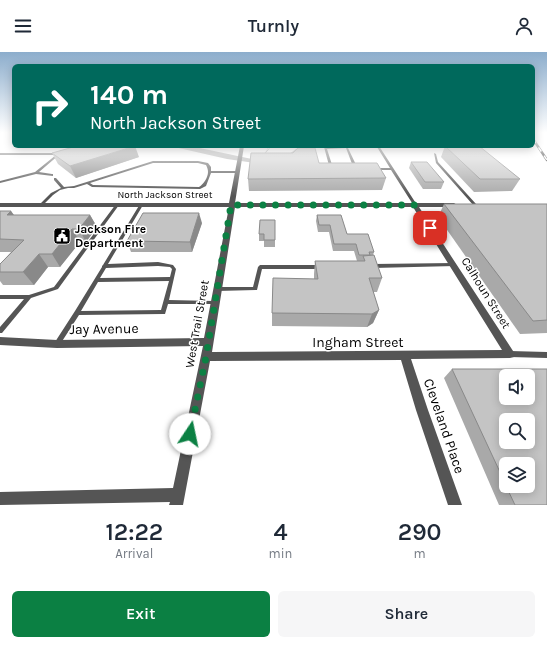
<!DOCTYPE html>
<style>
:root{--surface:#fff;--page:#f6f6f7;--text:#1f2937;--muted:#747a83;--accent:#0b8043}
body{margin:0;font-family:Karla,sans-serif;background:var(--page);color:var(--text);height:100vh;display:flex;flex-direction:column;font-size:15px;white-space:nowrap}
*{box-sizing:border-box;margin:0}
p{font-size:13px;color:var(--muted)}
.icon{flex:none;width:22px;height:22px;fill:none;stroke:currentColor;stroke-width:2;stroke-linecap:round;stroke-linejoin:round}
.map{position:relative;height:453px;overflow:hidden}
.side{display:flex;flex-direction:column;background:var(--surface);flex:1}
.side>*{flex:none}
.banner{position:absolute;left:12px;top:12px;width:523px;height:84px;border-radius:6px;box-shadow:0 2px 10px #0003;background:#00695c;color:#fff;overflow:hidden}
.tools{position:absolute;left:499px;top:317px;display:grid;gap:8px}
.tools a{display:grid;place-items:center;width:36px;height:36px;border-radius:6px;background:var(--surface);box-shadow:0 2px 10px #0003;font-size:20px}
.pin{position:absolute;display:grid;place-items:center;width:34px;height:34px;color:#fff;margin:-17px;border-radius:8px;box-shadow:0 2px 6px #0006}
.me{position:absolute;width:44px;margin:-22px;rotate:11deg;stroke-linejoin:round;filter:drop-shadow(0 0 3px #0008)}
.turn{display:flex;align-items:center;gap:14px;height:84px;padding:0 12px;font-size:18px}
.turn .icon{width:52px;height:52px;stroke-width:2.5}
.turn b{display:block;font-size:28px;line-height:34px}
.eta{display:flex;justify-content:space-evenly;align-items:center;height:68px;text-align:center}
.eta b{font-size:24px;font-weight:600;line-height:28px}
.cta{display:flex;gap:8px;margin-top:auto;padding:8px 12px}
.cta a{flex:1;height:46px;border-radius:6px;background:var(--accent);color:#fff;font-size:16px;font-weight:600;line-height:46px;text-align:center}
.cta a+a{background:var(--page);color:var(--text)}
header{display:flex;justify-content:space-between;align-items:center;height:52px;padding:0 12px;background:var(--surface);font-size:18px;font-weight:600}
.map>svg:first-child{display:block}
</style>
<header><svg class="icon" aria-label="menu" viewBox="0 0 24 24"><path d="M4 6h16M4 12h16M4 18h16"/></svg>Turnly<svg class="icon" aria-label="person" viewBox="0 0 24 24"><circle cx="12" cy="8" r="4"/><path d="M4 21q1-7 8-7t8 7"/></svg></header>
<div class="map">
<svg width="547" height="453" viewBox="0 0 547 453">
<rect width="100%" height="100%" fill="#fff"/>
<polygon fill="#a3a3a3" points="170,94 190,94 252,107 288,103 300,94 313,94 304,102 255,111 227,107"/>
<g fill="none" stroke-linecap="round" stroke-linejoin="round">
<polyline stroke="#777" stroke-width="1.5" stroke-dasharray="0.5 1" stroke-linecap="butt" points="263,102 265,102 270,94"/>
<g fill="#555" fill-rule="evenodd">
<polygon points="356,94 379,94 417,153 416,154 414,154 391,118 375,118 373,117 375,116 390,116 377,95 348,96 358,117 356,118 354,117 346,96 327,97 333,116 330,117 324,95"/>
<polygon points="0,101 59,101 60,102 39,120 52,122 53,122 53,124 36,122 0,131 0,129 35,120 56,103 0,103"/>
<polygon points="434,101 436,102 438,110 476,152 476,154 474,154 436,111"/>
<path d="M 153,109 L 198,109 L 208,111 L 211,115 L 211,119 L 237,119 L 239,120 L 237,121 L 211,121 L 206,134 L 200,137 L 92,135 L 87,132 L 74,136 L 68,136 L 60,138 L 53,143 L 42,154 L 41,154 L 39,153 L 51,141 L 61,136 L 54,128 L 54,126 L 56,126 L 64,135 L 74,134 ZM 153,111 L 198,111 L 206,113 C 207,115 208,117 208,120 C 208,125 204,132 199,135 L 93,133 L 90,131 Z"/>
<polygon points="116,152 117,152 119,153 58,237 31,246 2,281 0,281 0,275 24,247 0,247 0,243 29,243 54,235"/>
<path d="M 140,152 L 141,152 L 143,153 L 108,212 L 158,210 L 173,213 L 176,217 L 169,248 L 214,249 L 216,250 L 217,251 L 216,252 L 168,252 L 165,262 L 163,262 L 79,263 L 59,294 L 57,295 L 55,294 L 54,292 L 55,290 L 75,259 L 102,215 L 102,214 L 103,213 ZM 158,214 L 170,215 L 172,217 L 170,225 L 100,226 L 106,216 ZM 169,229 L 161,258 L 81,259 L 98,230 Z"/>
<polygon points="453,211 455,213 455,214 373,216 371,214 373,212"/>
<polygon points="260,213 321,213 323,215 321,217 262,217 257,238 217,239 215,238 214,237 215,236 217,235 253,235 258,215"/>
<polygon points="510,299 547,300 547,306 510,305 508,304 507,302 508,300"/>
</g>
<path fill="#555" fill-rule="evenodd" d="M 240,94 L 244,94 L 235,151 L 454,151 L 457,153 L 454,155 L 419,155 L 515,302 L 514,305 L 510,306 L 411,307 L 428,358 L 462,453 L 448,453 L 416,358 L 401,308 L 210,309 L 183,453 L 169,453 L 170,450 L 0,453 L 0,440 L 173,436 L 203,294 L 57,296 L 0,293 L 0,285 L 57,288 L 204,286 L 229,155 L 0,155 L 0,151 L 229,151 ZM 235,155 L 413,155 L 502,298 L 212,300 Z"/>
<defs>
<polyline id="rail" points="533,87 547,108"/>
</defs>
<use href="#rail" stroke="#000" stroke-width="2.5"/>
<use href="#rail" stroke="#fff" stroke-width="1.5" stroke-dasharray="5" stroke-linecap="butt"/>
</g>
<g fill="#a9a9a9" fill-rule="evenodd">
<polygon points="445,94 520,127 512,139 474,140 441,105"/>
<polygon points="52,101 139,105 76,126 58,112"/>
<polygon points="411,110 444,130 441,137 423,137 409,116"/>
<polygon points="319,111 386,126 382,138 249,139 248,127"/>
<polygon points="444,152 547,152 547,281 520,282 438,165"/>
<polygon points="0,159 11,159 13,163 90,163 97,175 86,190 80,190 60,215 48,215 34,233 3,233 0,229 0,212 11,200 0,200"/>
<polygon points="317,163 374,200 373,203 382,226 377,240 373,240 379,258 373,271 367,275 272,274 272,261 314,227 314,222 315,209 357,209 354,199 333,199 329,180 318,180 316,169"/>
<polygon points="275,168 275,195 264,195 264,189 259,189 259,182"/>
<polygon points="202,171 192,200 131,200 127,189"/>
<path d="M 452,317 L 547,453 L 499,453 L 444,326 ZM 506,412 L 528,434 L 506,434 Z"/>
</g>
<g fill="#898989">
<polygon points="135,94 139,105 76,126 70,114"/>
<polygon points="11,159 20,171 7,163"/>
<polygon points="199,161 202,171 192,200 190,190"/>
<polygon points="90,163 97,175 86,190 79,177"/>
<polygon points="72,177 80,190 60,215 52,202"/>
<polygon points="39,202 48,215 34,233 23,220"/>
<polygon points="379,258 373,271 367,275 372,262"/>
</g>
<g fill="#c4c4c4" stroke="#898989" fill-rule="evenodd">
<polygon points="77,94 135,94 70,114 52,101"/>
<polygon points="445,94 479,94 520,127 480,127"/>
<polygon points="298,96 315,96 319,111 377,111 386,126 248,127 251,101 293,101"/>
<polygon points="411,110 427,110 444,130 425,130"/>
<polygon points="444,152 547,152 547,268 533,269"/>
<polygon points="0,159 11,159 7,163 90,163 79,177 72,177 52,202 39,202 23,220 0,220 0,212 24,188 0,187"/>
<polygon points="143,161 199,161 190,190 127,189"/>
<polygon points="317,163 341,163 347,182 368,182 374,200 369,200 370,203 359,203 356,192 334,192 330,173 319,173"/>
<polygon points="260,168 275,168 275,188 264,188 264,182 259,182"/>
<polygon points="374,203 382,226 369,226 379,258 372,262 272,261 273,226 318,227 315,209 365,209 363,204"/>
<path d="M 452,317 L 547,317 L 547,453 L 515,453 L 506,434 L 528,434 L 528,412 L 506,412 L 506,433 ZM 506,324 L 528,324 L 528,346 L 506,346 ZM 506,368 L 528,368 L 528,390 L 506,390 Z"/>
</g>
<linearGradient id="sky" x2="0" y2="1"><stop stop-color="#8cadcc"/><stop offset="0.56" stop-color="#fff"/><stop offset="1" stop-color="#fff" stop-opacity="0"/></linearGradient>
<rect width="547" height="144" fill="url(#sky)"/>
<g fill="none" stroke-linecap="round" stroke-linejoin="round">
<polyline stroke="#0b8043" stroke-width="7" stroke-dasharray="0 12.6" points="190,382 206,305 231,153 415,153 430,176"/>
</g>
<defs>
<symbol id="civic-square" viewBox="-11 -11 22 22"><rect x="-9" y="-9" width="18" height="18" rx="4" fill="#000" stroke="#fff"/><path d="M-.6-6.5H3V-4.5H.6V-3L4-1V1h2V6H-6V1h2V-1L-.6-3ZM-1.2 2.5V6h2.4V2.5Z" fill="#fff"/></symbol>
</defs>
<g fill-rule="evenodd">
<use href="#civic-square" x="52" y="174" width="20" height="20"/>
</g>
<g text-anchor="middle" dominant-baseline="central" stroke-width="3" stroke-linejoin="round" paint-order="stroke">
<g font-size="10" fill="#000" stroke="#fff">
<text x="165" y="143">North Jackson Street</text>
</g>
<g font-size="12" font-weight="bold" fill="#000" stroke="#fff" text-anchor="start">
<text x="75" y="177">Jackson Fire<tspan x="75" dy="14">Department</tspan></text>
</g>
<g font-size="12" fill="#000" stroke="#fff">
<text transform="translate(486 241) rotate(58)">Calhoun Street</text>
<text transform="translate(197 272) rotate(-80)">West Trail Street</text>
</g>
<g font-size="14" fill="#000" stroke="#fff">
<text transform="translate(104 277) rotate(-1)">Jay Avenue</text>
<text x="358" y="290">Ingham Street</text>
<text transform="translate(444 374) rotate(71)">Cleveland Place</text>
</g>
</g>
</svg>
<div class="tools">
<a><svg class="icon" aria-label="sound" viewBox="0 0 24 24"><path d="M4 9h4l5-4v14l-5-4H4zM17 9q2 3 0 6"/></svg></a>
<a><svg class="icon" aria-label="search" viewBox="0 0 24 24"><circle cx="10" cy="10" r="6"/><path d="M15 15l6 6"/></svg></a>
<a><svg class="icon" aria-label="layers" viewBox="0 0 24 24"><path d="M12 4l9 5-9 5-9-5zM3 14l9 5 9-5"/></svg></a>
</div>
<div class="pin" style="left:430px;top:176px;background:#d93025"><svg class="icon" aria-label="arrive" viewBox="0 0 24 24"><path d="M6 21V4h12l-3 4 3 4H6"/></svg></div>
<svg class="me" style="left:190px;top:382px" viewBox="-20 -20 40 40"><circle r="19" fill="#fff"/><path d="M0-13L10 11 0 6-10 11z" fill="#0b8043"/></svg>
<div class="banner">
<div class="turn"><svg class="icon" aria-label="right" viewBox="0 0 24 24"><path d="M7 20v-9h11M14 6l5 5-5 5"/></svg><div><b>140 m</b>North Jackson Street</div></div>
</div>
</div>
<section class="side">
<div class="eta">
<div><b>12:22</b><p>Arrival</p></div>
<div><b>4</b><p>min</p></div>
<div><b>290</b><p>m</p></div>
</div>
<div class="cta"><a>Exit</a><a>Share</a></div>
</section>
